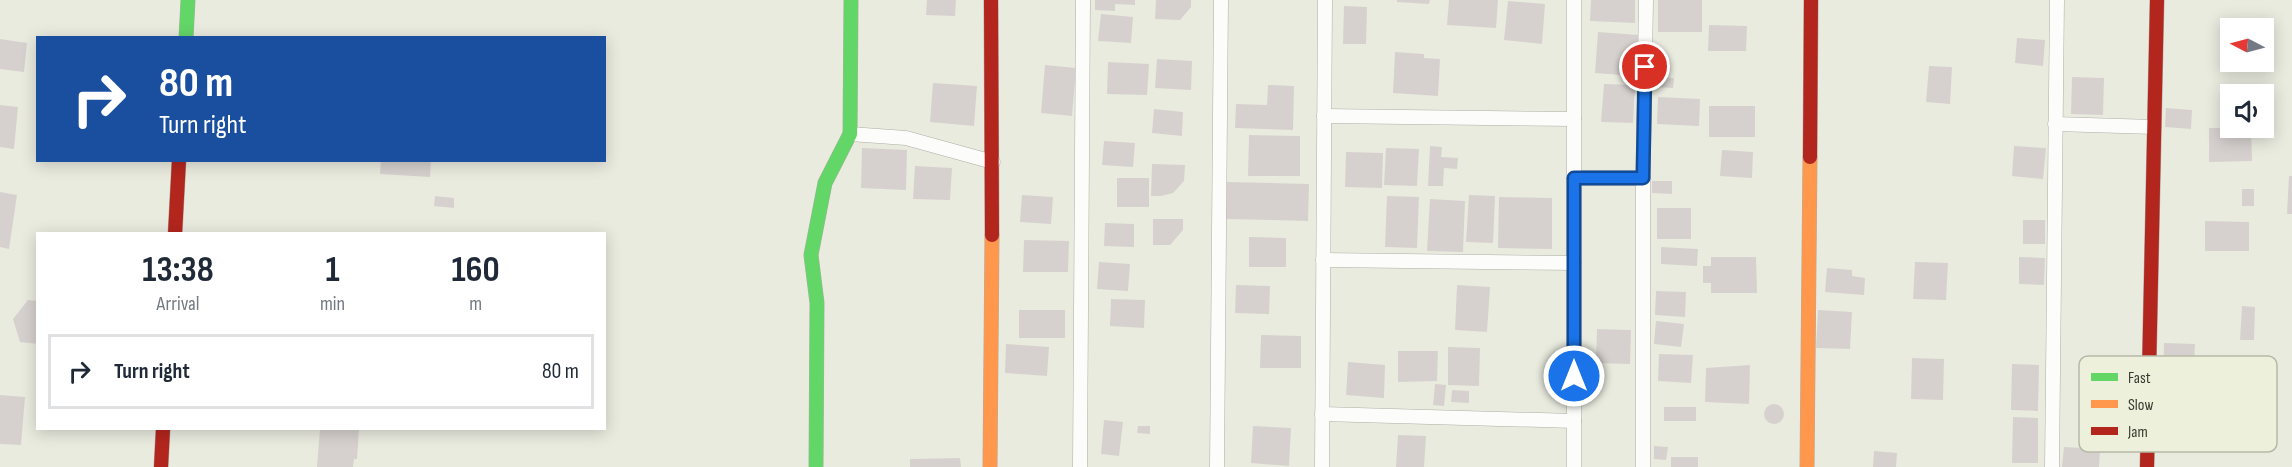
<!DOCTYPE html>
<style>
:root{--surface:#fff;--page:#f2f2f3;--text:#1f2937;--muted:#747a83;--line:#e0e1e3}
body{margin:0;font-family:"Sofia Sans Condensed",sans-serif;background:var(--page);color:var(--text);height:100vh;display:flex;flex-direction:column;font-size:22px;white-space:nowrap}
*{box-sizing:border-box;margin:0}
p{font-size:20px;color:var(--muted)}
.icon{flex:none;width:33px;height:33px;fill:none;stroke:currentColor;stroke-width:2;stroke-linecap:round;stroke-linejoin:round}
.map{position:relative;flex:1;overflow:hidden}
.drawer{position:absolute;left:36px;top:232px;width:570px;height:198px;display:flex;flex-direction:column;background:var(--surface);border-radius:0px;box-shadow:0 3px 15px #0003}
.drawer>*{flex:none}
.guide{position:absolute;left:36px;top:36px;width:570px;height:126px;border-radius:0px;box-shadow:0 3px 15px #0003;background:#1a4fa0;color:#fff;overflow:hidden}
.needle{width:39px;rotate:276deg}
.fabs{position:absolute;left:2220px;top:18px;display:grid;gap:12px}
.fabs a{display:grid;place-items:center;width:54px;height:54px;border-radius:0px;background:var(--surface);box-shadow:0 3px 15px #0003;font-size:30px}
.pin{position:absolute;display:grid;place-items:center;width:51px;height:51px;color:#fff;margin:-26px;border:3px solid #fff;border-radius:50%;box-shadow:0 2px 6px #0007}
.me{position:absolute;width:66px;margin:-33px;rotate:0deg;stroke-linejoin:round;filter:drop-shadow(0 0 4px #0008)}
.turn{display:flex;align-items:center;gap:21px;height:126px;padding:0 24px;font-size:27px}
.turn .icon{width:78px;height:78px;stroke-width:2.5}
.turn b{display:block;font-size:42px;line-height:51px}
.eta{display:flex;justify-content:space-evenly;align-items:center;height:102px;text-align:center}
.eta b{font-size:36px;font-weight:700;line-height:42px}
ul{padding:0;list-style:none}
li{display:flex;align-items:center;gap:18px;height:75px;margin:0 12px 9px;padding:0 12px;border:3px solid var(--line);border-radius:0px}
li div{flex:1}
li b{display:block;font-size:22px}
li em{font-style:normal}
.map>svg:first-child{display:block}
</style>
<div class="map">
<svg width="2292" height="467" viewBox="0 0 2292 467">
<rect width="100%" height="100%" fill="#eaebdf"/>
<g fill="#d6d1ce">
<polygon points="927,0 956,0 955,16 926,15"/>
<polygon points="1095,0 1135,0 1135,5 1115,4 1115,11 1095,10"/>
<polygon points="1156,0 1191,0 1191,7 1180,20 1155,19"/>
<polygon points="1397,0 1430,0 1429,4 1397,2"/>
<polygon points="1449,0 1498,0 1496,28 1447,25"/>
<polygon points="1591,0 1635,0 1635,23 1590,21"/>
<rect x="1658" y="0" width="44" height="32"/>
<polygon points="1508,1 1545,4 1542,44 1504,40"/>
<polygon points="1344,6 1367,7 1366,44 1343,44"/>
<polygon points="1101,14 1133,17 1131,43 1098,41"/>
<polygon points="1709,25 1747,26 1746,51 1708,51"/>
<polygon points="1598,32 1638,35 1634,76 1595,73"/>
<polygon points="2017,38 2045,40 2043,66 2015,63"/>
<polygon points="0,39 27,43 24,72 0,69"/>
<polygon points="1395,52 1424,54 1424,58 1440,59 1438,96 1393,93"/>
<polygon points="1157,59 1192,61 1191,90 1155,88"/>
<polygon points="1108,62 1149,64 1147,95 1107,94"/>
<polygon points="1045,65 1076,68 1072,116 1041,113"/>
<polygon points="1929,66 1952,67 1950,104 1926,102"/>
<polygon points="1653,77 1674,78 1673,88 1653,87"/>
<polygon points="2072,77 2104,78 2103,115 2071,114"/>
<polygon points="933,83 977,86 974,126 930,122"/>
<polygon points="1604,84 1635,85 1633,123 1601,122"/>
<polygon points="1268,85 1294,86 1293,130 1235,128 1236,104 1267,105"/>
<polygon points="1658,97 1700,99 1699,126 1657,124"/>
<polygon points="0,105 18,107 14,149 0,147"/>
<rect x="1709" y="106" width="46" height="31"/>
<polygon points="2166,108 2192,110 2191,129 2165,127"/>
<polygon points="1154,109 1183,112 1182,136 1152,133"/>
<polygon points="2209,128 2251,128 2252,161 2209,162"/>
<polygon points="1249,135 1300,136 1300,176 1248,176"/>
<polygon points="1104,141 1135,143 1133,167 1102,165"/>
<polygon points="1430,146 1442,147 1441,157 1458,158 1457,169 1444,168 1443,186 1428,186"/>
<polygon points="2014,146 2046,148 2043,179 2012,176"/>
<polygon points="862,148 907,150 906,190 861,188"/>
<polygon points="1386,148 1419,149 1417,186 1384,185"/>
<polygon points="1722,150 1753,152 1752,178 1720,176"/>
<polygon points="1346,152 1383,153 1382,188 1345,187"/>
<polygon points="381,160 431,160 430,177 380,174"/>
<polygon points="1152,164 1185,165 1184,181 1173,193 1161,196 1151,196"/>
<polygon points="915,166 952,168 950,200 913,199"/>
<polygon points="2289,176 2292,176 2292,214 2287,214"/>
<rect x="1117" y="178" width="32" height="29"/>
<polygon points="1652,181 1672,181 1672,194 1652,193"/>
<polygon points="1227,182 1309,184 1308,221 1226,219"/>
<rect x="2242" y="189" width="12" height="17"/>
<polygon points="0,192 17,195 9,249 0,247"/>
<polygon points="1022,195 1053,197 1051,224 1020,222"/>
<polygon points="1469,195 1495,196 1493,243 1466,242"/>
<polygon points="435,196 454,198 454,208 434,206"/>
<polygon points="1387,196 1419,197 1417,248 1385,247"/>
<polygon points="1499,197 1552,198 1552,249 1498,248"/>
<polygon points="1430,199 1465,201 1463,252 1427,251"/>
<rect x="1657" y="208" width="34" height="31"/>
<polygon points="1153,219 1183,219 1183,230 1170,245 1153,245"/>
<rect x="2023" y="220" width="22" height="24"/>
<polygon points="2205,221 2249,222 2249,251 2205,251"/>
<polygon points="1105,223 1134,224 1134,247 1104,246"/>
<polygon points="1249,237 1286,238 1286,267 1249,267"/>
<polygon points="1024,240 1069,241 1068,272 1023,272"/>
<polygon points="1661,247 1698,249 1697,266 1661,264"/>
<polygon points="1711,257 1756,257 1757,293 1711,293 1711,283 1703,283 1703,266 1711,266"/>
<polygon points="2019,257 2045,258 2044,285 2019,284"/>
<polygon points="1099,262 1130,264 1128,291 1097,289"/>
<polygon points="1915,262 1948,263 1946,300 1913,299"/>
<polygon points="1827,268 1852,270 1852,276 1865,278 1864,295 1825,292"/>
<polygon points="1236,285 1270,286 1269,314 1235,313"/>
<polygon points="1457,285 1490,287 1487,332 1455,330"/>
<polygon points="1656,291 1686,292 1685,317 1655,315"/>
<polygon points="1111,299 1145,300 1144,328 1110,326"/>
<polygon points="28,300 38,301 38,344 20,342 13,319"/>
<polygon points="2242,306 2255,307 2254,340 2240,340"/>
<rect x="1019" y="310" width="46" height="28"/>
<polygon points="1818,310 1852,312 1850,349 1816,348"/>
<polygon points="1656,321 1684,324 1681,347 1654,344"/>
<polygon points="1597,329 1631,330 1630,364 1596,363"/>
<polygon points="1261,335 1301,336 1301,368 1260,368"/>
<polygon points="2164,343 2195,344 2193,381 2163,380"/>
<polygon points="1006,344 1049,347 1047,376 1005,373"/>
<polygon points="1448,347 1480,348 1479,386 1448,385"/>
<polygon points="1398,351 1438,351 1437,381 1398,382"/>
<polygon points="1659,354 1693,355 1691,383 1658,381"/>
<polygon points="1912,358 1944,359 1943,400 1911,399"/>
<polygon points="1348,362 1385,365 1384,398 1346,395"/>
<polygon points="2012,364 2039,365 2038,411 2011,410"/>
<polygon points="1750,365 1749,404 1705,402 1706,368"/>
<polygon points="1435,384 1446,385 1444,406 1433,405"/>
<polygon points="1452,390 1469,391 1469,403 1451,402"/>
<polygon points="0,395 25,397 21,445 0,444"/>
<circle cx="1774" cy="414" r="10"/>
<rect x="1664" y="407" width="32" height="14"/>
<polygon points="2013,417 2038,418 2038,463 2012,463"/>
<polygon points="1104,420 1123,422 1119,456 1101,454"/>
<polygon points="1138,426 1150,426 1150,434 1137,433"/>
<polygon points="1253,426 1291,428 1289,466 1251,463"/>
<polygon points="320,429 359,429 357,459 354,459 353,467 317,467"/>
<polygon points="1398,435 1426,436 1424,467 1396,467"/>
<polygon points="1654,446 1668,447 1666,460 1654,459"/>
<polygon points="2064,447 2100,449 2099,467 2062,467"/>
<polygon points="1874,451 1897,453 1896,467 1873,467"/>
<rect x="1671" y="457" width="27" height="10"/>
<polygon points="960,458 961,467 910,467 910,459"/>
</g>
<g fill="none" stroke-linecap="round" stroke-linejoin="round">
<defs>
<g id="street">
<polyline points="1324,116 1574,119"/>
<polyline points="2055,124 2154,127"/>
<polyline points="850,134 906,138 993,162"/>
<polyline points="1574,178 1643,178 1646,0"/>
<polyline points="1643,178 1643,467"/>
<polyline points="1323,260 1574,263"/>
<polyline points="1322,414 1574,421"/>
<polyline points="1080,467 1083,0"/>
<polyline points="1217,467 1221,0"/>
<polyline points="1322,467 1325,0"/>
<polyline points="1574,467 1574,0"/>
<polyline points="2052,467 2057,0"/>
</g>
<g id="fast">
<polyline points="186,38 188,0"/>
<polyline points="816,467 817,303 811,255 825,183 850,134 851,0"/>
</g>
<g id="slow">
<polyline points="990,467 992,235"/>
<polyline points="1807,467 1810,157"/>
</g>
<g id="jam">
<polyline points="991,0 992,235"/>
<polyline points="1810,157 1811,0"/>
<polyline points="175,234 179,160"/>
<polyline points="161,467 163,429"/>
<polyline points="2147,467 2157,0"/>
</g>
</defs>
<use href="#street" stroke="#adaea5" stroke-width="15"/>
<use href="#fast" stroke="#adaea5" stroke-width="15"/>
<use href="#slow" stroke="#adaea5" stroke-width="15"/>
<use href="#jam" stroke="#adaea5" stroke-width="15"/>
<use href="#street" stroke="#fcfcfa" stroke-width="14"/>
<use href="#fast" stroke="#63d668" stroke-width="14"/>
<use href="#slow" stroke="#ff974d" stroke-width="14"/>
<use href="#jam" stroke="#b3261e" stroke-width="14"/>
</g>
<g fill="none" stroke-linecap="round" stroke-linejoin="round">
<defs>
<polyline id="route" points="1574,376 1574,178 1643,178 1645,67"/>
</defs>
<use href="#route" stroke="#114b97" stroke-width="15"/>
<use href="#route" stroke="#1a73e8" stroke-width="10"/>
</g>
<rect x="2079" y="356" width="198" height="96" rx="9" fill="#edf0da" stroke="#b7b9a7" stroke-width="1.5"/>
<rect x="2091" y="373" width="27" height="8" fill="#63d668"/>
<rect x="2091" y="400" width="27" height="8" fill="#ff974d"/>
<rect x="2091" y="427" width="27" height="8" fill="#b3261e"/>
<g font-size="16" fill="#383930">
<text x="2128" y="383">Fast</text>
<text x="2128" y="410">Slow</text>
<text x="2128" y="437">Jam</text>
</g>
</svg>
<div class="fabs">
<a><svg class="needle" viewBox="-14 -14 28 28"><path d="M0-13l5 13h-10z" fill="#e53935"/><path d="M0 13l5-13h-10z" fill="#747a83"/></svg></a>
<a><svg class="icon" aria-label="sound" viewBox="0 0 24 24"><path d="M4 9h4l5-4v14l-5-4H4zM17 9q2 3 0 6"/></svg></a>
</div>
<div class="pin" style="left:1645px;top:67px;background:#d93025"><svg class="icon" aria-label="arrive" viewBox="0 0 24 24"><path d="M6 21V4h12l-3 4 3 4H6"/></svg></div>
<svg class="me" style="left:1574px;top:376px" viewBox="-20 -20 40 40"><circle r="17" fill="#1a73e8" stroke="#fff" stroke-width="3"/><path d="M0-11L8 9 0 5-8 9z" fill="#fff"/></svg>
<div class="guide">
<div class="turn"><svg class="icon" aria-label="right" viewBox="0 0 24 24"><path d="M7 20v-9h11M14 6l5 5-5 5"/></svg><div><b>80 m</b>Turn right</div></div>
</div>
<section class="drawer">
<div class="eta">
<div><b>13:38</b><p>Arrival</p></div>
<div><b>1</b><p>min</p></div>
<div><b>160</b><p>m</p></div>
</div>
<ul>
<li><svg class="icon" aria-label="right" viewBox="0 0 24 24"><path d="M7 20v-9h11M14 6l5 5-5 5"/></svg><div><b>Turn right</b></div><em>80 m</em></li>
</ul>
</section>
</div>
